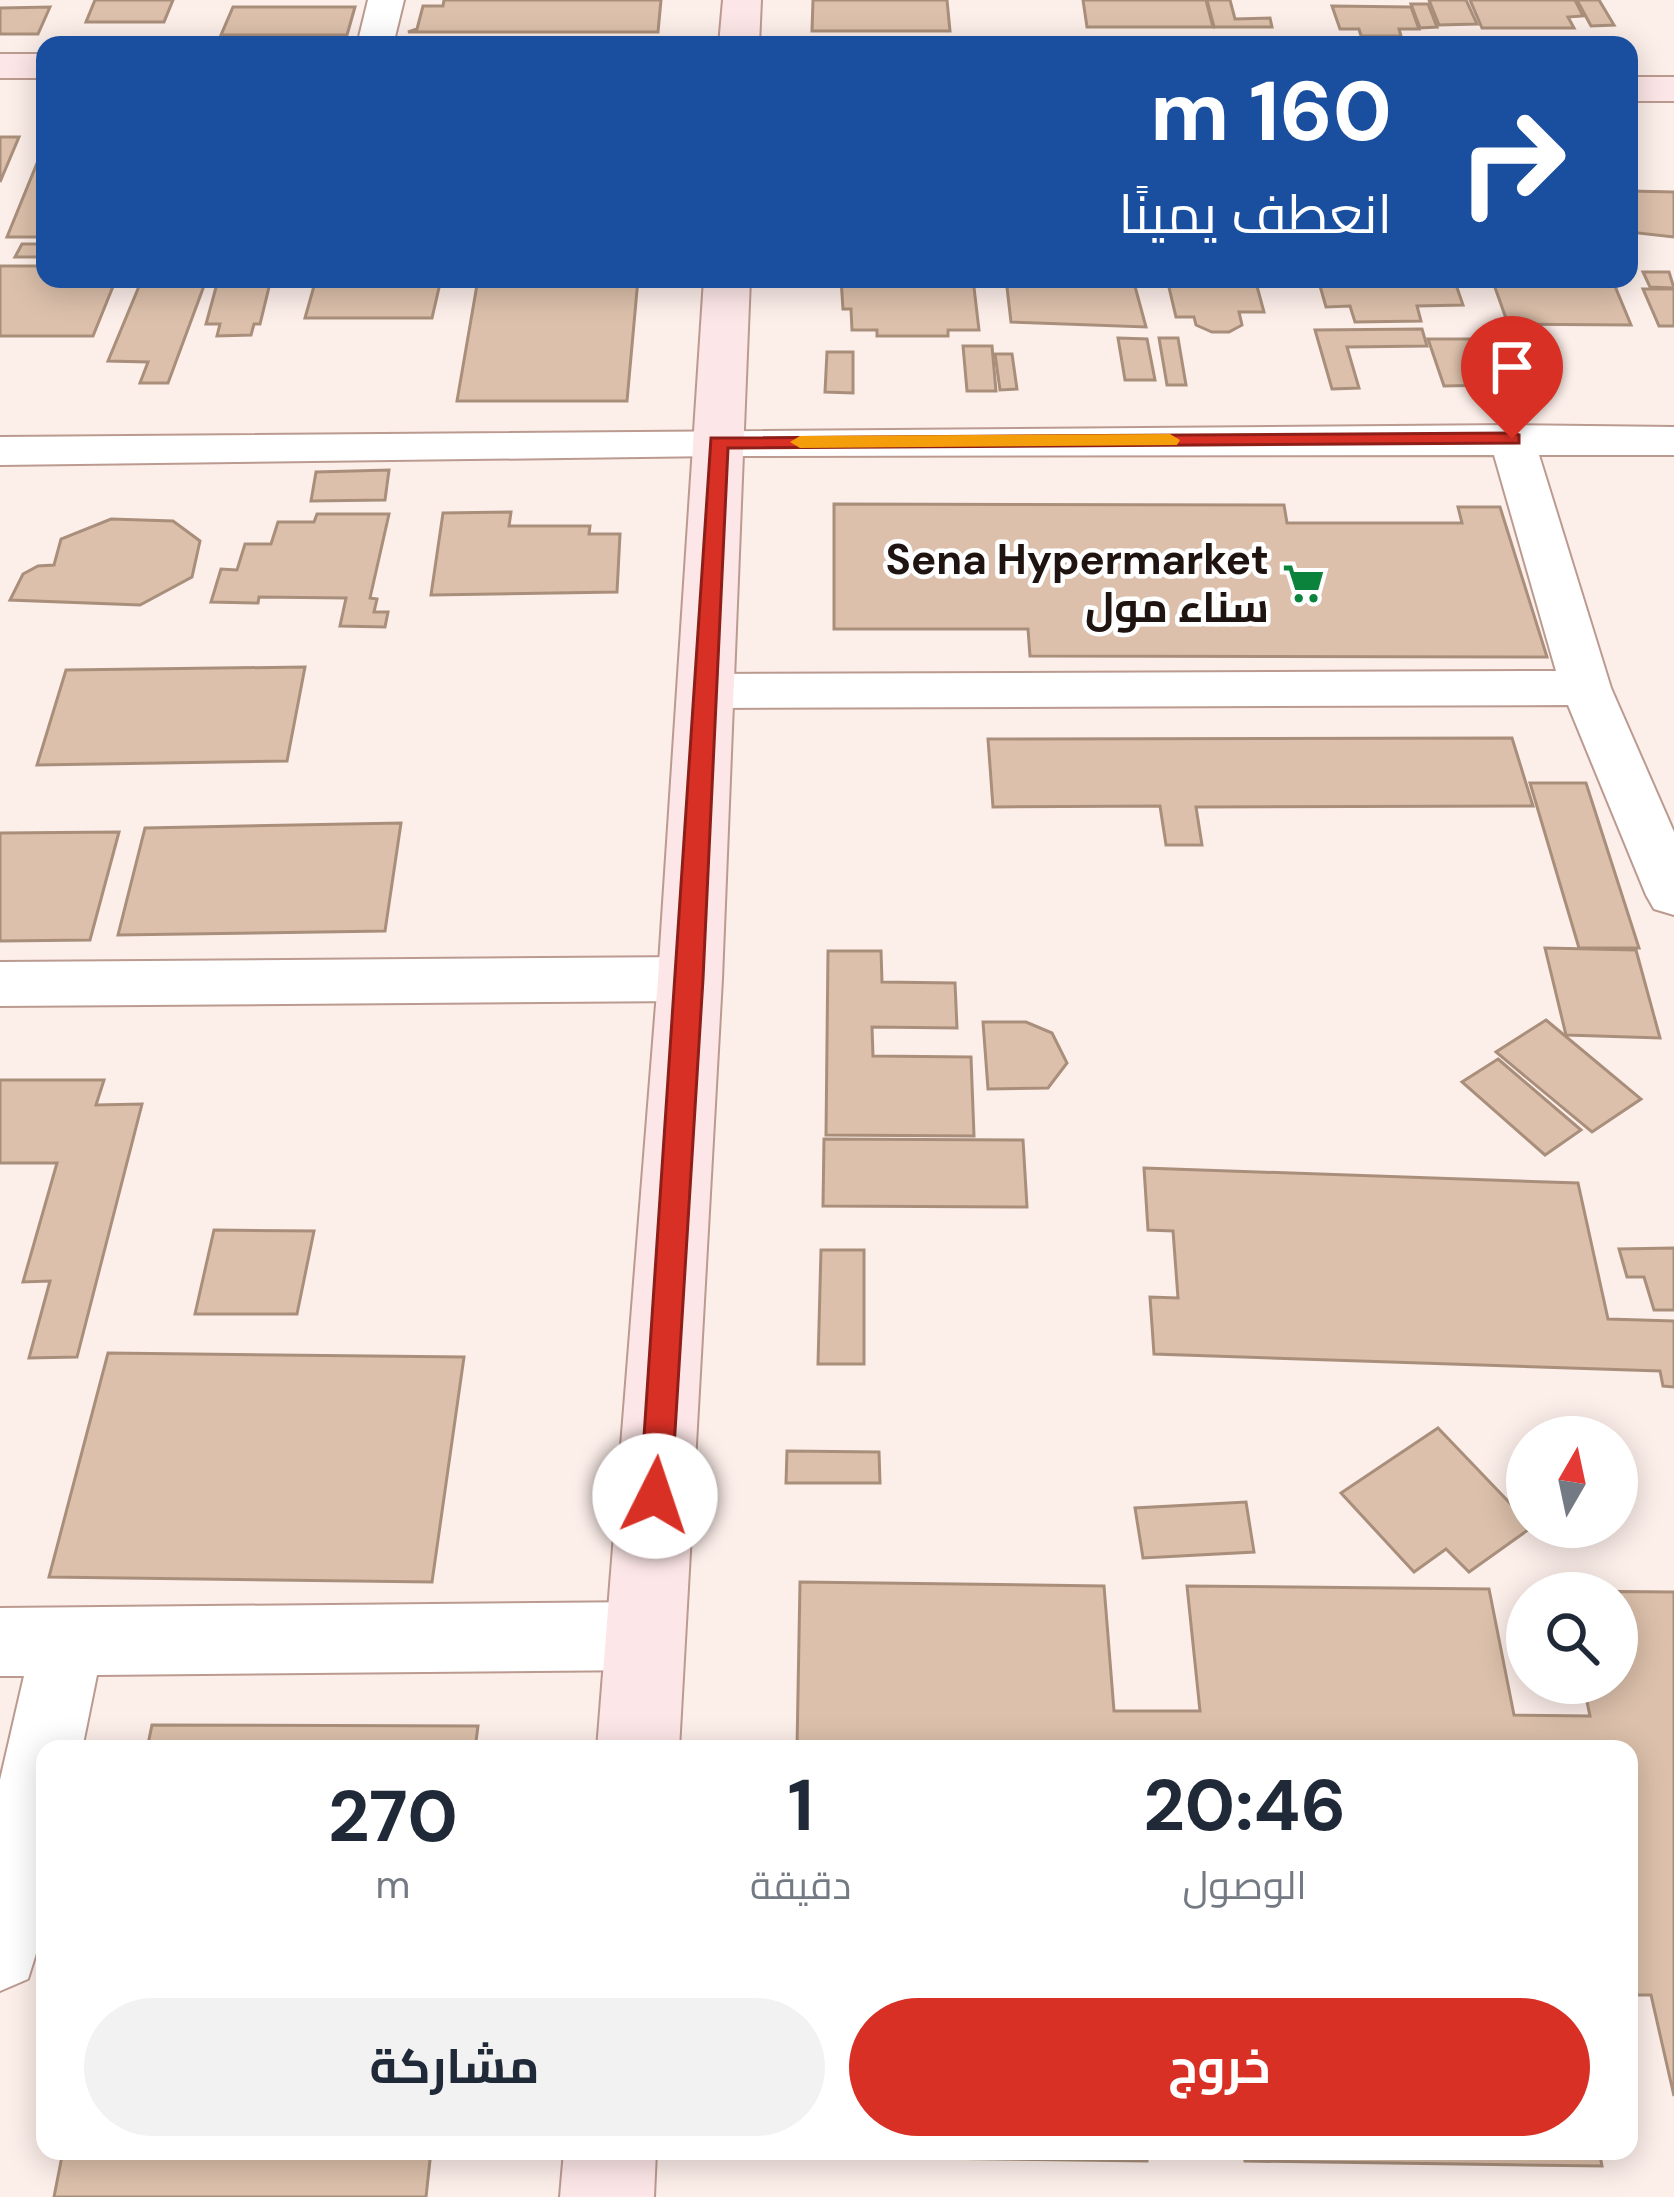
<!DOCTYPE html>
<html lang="ar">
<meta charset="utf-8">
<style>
:root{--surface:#fff;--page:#f2f2f3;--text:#1f2937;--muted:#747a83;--accent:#d93025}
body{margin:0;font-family:"DM Sans",Cairo,sans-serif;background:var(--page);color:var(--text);direction:rtl;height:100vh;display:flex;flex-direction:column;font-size:45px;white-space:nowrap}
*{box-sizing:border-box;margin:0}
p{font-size:39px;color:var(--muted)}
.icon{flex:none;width:66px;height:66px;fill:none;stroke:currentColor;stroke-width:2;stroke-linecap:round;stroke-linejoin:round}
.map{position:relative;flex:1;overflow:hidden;direction:ltr}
.details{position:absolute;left:36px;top:1740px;width:1602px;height:420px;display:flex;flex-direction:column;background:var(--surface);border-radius:24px;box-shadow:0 6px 30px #0003;direction:rtl}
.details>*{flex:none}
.guide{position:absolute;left:36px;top:36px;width:1602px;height:252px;border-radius:24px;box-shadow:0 6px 30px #0003;direction:rtl;background:#1a4fa0;color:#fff;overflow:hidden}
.needle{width:78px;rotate:9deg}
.buttons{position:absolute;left:1506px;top:1416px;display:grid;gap:24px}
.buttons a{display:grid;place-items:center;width:132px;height:132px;border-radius:50%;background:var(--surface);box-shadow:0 6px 30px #0003;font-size:60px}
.pin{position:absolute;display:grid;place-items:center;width:102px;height:102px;color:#fff;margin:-123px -51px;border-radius:50% 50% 50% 0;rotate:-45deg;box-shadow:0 0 12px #0007}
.pin .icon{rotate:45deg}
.me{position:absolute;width:132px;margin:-66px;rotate:4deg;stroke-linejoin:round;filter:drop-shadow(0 0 9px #0008)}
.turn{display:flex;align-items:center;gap:42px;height:252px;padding:0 48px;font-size:54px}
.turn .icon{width:156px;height:156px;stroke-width:2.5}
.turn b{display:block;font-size:84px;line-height:102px}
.eta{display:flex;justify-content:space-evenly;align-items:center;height:204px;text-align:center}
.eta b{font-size:72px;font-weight:700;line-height:84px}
.primary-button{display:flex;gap:24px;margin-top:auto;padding:24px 48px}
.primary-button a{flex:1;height:138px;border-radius:72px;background:var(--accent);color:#fff;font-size:48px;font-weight:700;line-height:138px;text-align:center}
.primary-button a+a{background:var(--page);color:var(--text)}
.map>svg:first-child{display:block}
</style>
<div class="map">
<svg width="1674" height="2197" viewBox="0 0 1674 2197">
<rect width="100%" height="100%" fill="#fceee9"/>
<g fill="#dcc0ab" stroke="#a98f7b" stroke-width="3">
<polygon points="95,0 173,0 164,22 86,22"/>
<polygon points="444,0 661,0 658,32 408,32 417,29 423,6 443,6"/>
<polygon points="813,0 947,0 950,31 812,31"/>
<polygon points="1083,0 1206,0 1213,27 1087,27"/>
<polygon points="1207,0 1230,0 1235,19 1270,18 1272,27 1214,27"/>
<polygon points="1429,0 1466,0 1477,24 1439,25"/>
<polygon points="1470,0 1575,0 1583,16 1568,17 1574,28 1482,28"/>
<polygon points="1577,0 1599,0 1614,25 1591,26"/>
<polygon points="1411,4 1428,4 1437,27 1420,28"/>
<polygon points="1332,6 1411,7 1419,29 1399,29 1401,36 1361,36 1359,29 1340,29"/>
<polygon points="50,7 38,34 0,34 0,8"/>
<polygon points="233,7 355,7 347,35 221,35"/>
<polygon points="0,137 19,137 0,182"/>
<polygon points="44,146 45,237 7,237"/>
<polygon points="1629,191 1674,192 1674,237 1629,232"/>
<polygon points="22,244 45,244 45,257 15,257"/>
<polygon points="0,266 45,266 45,279 116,279 93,336 0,336"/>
<polygon points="1643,272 1669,272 1674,288 1650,287"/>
<polygon points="160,279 205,283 168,383 140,383 148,362 108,361 140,284 158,284"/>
<polygon points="271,279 260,324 254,324 251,335 217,336 220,324 206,324 218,280"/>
<polygon points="316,279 441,279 432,318 305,318"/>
<polygon points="478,279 638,279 627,401 457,401"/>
<polygon points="841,279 973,279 979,330 948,330 948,336 877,336 877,330 852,330 851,309 843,309"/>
<polygon points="1006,279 1133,279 1146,327 1011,322"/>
<polygon points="1167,279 1255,279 1264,312 1239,312 1242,325 1229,332 1212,332 1196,325 1194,317 1176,317"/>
<polygon points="1318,279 1454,279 1463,305 1417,306 1421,321 1355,322 1350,306 1326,307"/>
<polygon points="1492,279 1612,279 1631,325 1508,324"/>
<polygon points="1643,289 1674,289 1674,326 1659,326"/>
<polygon points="1422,329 1427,346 1347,347 1359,388 1332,389 1315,330"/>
<polygon points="1118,338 1147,339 1155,380 1125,380"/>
<polygon points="1159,338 1178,338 1186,385 1167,385"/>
<polygon points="1428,339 1477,339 1494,385 1444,386"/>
<polygon points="963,346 992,346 996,391 967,391"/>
<polygon points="827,352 853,352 853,393 825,392"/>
<polygon points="1486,353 1513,353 1526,385 1498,385"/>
<polygon points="995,354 1012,354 1017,389 1000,390"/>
<polygon points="389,470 385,500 311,501 316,472"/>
<polygon points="834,504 1284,505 1287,523 1462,523 1458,507 1500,507 1547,657 1030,656 1028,629 834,629"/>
<polygon points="511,512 509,526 590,526 589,534 620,534 617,592 431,595 443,513"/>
<polygon points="317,514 389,514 370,598 377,599 374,612 388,612 385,627 340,626 346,598 259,597 258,603 211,602 221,569 237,570 245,544 271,544 278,522 314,522"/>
<polygon points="111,519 173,521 200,541 192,577 140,605 10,600 23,574 38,566 54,565 61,539"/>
<polygon points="305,667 287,761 37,765 66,670"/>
<polygon points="1512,738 1533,806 1196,807 1202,845 1166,845 1160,806 993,807 988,739"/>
<polygon points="1530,783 1586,783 1639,948 1579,948"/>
<polygon points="401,823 385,931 118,935 145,828"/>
<polygon points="119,832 90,940 0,941 0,833"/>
<polygon points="1545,948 1636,950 1660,1038 1566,1035"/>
<polygon points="828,951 881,951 882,982 955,983 957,1028 872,1027 873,1056 971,1057 974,1136 826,1135"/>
<polygon points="1546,1020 1641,1099 1592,1132 1496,1052"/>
<polygon points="983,1022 1026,1022 1052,1033 1067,1063 1048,1088 988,1089"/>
<polygon points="1498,1059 1581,1130 1545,1155 1462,1082"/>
<polygon points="0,1080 104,1080 96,1105 142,1104 77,1357 29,1358 50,1281 23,1282 57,1163 0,1163"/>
<polygon points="824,1139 1023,1140 1027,1207 823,1206"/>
<polygon points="1144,1168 1578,1183 1608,1319 1674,1321 1674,1387 1663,1386 1660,1371 1154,1354 1150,1297 1178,1298 1173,1231 1148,1230"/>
<polygon points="214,1230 314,1231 297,1314 195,1314"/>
<polygon points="1674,1248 1674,1310 1654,1310 1644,1277 1627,1277 1619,1249"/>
<polygon points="821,1250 864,1250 864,1364 818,1364"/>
<polygon points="108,1353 464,1357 432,1582 49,1577"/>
<polygon points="1438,1428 1527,1521 1527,1527 1532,1527 1469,1572 1446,1549 1414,1572 1341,1493"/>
<polygon points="787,1451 879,1452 880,1483 786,1483"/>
<polygon points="1246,1502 1254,1552 1143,1558 1135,1508"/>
<polygon points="800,1582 1104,1586 1114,1711 1200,1711 1187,1586 1489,1589 1514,1715 1590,1716 1583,1683 1617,1683 1617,1593 1563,1591 1674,1592 1674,2096 1651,1995 1629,1995 1629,1749 797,1749"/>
<polygon points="152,1725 478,1726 475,1749 147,1749"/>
<polygon points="63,2151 431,2151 426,2197 54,2197"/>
<polygon points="788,2151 1147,2151 1147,2161 788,2156"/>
<polygon points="1244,2151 1599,2151 1602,2166 1245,2161"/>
</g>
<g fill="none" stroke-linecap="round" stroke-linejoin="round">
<defs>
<g id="street">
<polygon points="368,0 404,0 393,45 357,45"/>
<polygon points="1512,425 1674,427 1674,455 1539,455 1611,688 1674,832 1674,915 1654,909 1646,895 1568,705 706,708 688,703 681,691 688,679 706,674 1556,671 1494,455 718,456 0,465 0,437"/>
<polygon points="690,957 710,964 719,979 710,994 690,1001 0,1006 0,962"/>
<polygon points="646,1602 671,1612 682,1636 671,1660 646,1670 97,1675 82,1749 45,1749 45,1925 28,1979 0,1991 0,1780 24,1676 0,1676 0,1608"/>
</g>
<g id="secondary">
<polygon points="723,0 761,0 759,45 719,45"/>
<rect x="0" y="54" width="45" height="24"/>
<rect x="1629" y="77" width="45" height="24"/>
<polygon points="704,279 750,279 722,979 679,1749 597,1749 658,979"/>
<polygon points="564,2151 656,2151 654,2197 560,2197"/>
</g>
</defs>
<use href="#street" stroke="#bb9a90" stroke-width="4"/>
<use href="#secondary" stroke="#bb9a90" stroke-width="4"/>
<use href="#street" fill="#fff" fill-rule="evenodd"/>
<use href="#secondary" fill="#fde6e7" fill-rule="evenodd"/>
</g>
<polygon fill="#d93025" stroke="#8d1f18" stroke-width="3" points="1512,433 1519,435 1519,443 728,448 703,979 671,1496 666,1506 655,1510 644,1506 640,1496 711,438"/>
<polygon fill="#f59e0b" points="1170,434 1180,440 1177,445 800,448 790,442 800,436"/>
<defs>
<symbol id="supermarket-bare" viewBox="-9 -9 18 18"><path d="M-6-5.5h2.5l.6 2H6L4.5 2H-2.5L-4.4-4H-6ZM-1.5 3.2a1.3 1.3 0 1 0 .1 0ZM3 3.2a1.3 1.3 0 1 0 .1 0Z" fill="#0c833c" stroke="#fff" stroke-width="2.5" paint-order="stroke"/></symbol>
</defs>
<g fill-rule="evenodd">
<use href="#supermarket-bare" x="1274" y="554" width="59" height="59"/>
</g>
<g text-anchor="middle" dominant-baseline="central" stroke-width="9" stroke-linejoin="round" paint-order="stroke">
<g font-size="42" font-weight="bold" fill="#201411" stroke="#fff" text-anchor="end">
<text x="1269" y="559">Sena Hypermarket<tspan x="1269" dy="48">سناء مول</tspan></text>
</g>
</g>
</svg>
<div class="buttons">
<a><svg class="needle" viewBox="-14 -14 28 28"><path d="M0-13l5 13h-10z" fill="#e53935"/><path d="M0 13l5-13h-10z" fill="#747a83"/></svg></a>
<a><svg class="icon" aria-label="search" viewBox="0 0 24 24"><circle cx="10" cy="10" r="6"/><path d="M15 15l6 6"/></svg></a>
</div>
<div class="pin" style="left:1512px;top:439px;background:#d93025"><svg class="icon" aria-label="arrive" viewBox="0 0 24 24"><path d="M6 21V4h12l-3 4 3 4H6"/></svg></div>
<svg class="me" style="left:655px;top:1496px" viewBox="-20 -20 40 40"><circle r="19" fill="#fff"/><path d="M0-13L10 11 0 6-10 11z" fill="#d93025"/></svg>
<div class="guide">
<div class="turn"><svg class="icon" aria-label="right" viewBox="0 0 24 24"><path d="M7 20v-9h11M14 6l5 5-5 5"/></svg><div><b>160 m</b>انعطف يمينًا</div></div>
</div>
<section class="details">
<div class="eta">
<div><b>20:46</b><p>الوصول</p></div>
<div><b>1</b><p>دقيقة</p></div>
<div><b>270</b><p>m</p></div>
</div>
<div class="primary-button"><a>خروج</a><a>مشاركة</a></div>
</section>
</div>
